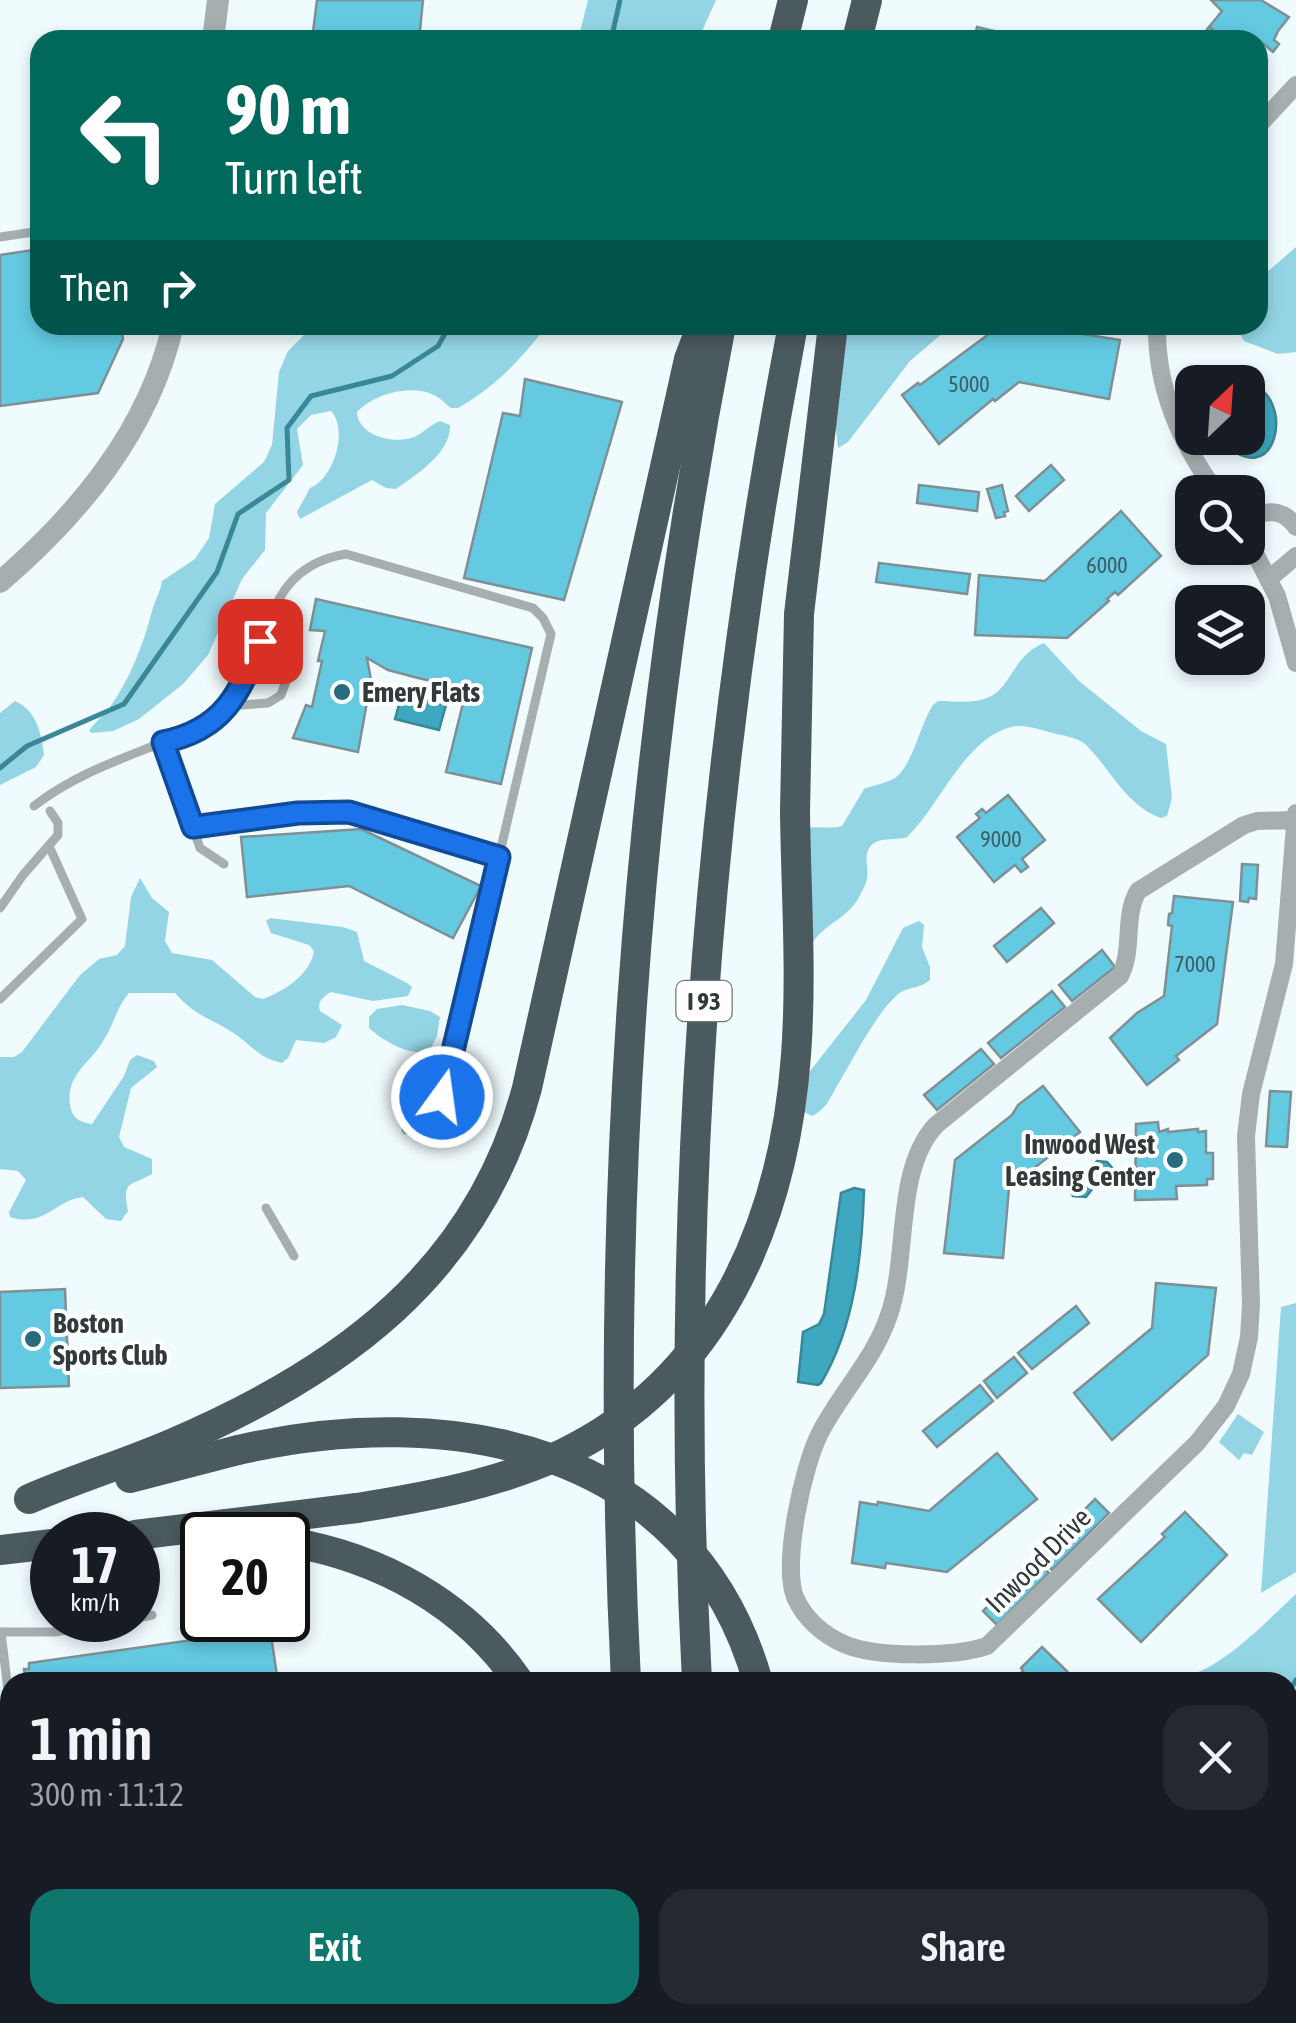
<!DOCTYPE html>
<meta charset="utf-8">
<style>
:root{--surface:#171b24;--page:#242831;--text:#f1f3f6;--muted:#9ea1a6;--accent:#0f766e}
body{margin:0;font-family:"Asap Condensed",sans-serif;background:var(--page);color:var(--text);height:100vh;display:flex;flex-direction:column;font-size:38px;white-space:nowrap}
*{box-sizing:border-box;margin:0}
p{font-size:32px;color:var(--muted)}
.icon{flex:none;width:55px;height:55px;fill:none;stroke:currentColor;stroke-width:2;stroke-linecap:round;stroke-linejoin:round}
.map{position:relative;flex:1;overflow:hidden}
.side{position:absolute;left:0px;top:1672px;width:1298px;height:352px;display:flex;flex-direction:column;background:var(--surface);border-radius:30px 30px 0 0;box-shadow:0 5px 15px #0003}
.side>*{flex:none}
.guide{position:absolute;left:30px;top:30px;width:1238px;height:305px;border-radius:30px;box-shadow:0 5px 15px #0003;background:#00695c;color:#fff;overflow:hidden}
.needle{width:65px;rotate:25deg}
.controls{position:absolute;left:1175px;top:365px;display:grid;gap:20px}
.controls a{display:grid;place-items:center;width:90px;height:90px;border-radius:20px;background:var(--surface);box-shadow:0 5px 15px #0003;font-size:50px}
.speed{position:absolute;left:30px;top:1512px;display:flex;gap:20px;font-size:50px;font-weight:700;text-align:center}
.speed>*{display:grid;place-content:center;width:130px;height:130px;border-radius:50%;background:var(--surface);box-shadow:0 5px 15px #0003;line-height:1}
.speed small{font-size:25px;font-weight:400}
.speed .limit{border:5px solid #111;border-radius:15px;background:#fff;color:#111}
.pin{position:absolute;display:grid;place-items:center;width:85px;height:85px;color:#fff;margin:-42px;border-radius:20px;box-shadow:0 5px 15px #0006}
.me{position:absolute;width:110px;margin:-55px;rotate:14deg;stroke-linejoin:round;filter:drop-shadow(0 0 8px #0008)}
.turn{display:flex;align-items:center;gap:35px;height:210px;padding:0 30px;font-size:45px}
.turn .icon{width:130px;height:130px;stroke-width:2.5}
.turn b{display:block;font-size:70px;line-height:85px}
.then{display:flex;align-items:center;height:95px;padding:0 30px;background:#0003;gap:20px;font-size:38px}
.round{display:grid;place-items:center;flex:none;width:105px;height:105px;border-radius:30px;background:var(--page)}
.overview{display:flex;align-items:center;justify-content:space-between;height:170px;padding:0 30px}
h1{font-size:60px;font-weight:600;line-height:75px}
.cta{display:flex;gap:20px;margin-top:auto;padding:20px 30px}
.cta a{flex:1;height:115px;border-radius:30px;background:var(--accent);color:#fff;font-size:40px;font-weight:600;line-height:115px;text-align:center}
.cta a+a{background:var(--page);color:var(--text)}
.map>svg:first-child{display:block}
</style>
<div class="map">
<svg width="1296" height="2023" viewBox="0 0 1296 2023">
<rect width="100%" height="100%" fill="#f0fbfe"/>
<g fill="#93d5e5">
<polygon points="588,0 716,0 698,40 578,40"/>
<polygon points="1296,247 1296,352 1278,354 1244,341 1235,325 1258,325 1258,280"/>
<path d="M 314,325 L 547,325 C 521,360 496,386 458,408 L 451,408 C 446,405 444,401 439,398 C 416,382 375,393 357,412 C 358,435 391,444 411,438 C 422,435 429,425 440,421 L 450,425 C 451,453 417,474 396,489 L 386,488 L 372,480 L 300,519 L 297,512 L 310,488 C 333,480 349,430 331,411 L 311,415 L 297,429 L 303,465 L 266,513 L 265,550 L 242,579 L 208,655 L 183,684 L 139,719 L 113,731 L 92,733 L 89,731 C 95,722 103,716 110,707 C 131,677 143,645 152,611 C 155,600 161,590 162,581 L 195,559 L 209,538 L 215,504 L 264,462 L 272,445 L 279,372 L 288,351 Z"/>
<polygon points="847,325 952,325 910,361 848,442 838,448 835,419"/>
<path d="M 1044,643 L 1079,681 L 1141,731 L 1166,744 L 1172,798 L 1167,816 L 1161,818 C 1125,805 1111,769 1085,744 C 1077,737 1059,735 1049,732 C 1037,729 1022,724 1011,727 C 964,739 939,807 907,837 C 895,841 878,836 870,847 C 863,856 869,867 867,878 C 866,885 861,893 858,899 C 846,919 826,923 813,942 L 801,830 C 814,824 828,830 842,826 L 864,789 C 874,785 887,783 895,778 C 913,765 920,724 933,705 L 938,701 C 954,701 972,704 987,698 C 1012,688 1012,656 1044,643 Z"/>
<path d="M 15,701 C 37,711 41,733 44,755 L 36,767 L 0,785 L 0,713 Z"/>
<path d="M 140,878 L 152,898 L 169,912 L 165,941 L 172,953 L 212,960 L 255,997 L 263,999 C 284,991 310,975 314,951 L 309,945 L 271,933 L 266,921 L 270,918 L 343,927 L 357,932 L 364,961 L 407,983 L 412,987 L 408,996 L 373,1001 L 331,992 C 323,997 317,1001 320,1011 L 342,1025 L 336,1037 L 324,1043 L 296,1040 L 288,1058 L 282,1063 C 257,1057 254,1047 235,1034 C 210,1017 197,1018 175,993 L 129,993 C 117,1006 113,1027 102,1043 C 88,1065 66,1075 70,1105 C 72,1118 79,1122 92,1124 L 124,1076 L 130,1060 L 137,1055 L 154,1061 L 157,1067 L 131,1088 L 119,1137 L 124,1147 L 152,1159 L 152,1174 C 129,1187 122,1180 128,1211 L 121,1221 L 106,1219 L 83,1197 C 55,1200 45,1228 10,1217 L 9,1212 L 26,1180 L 18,1171 L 0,1169 L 0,1057 L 14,1057 L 22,1052 L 80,975 L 99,959 L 117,955 L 125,946 L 131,897 Z"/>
<path d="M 919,921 L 924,925 L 922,947 L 930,967 L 930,980 C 921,988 910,987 901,992 C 879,1007 851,1063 837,1086 C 830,1099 825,1110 812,1116 L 801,1110 L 803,1080 L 866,1000 L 903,928 Z"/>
<path d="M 402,1005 L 430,1011 L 440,1017 L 437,1036 L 429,1052 C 409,1056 383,1041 369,1028 L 369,1017 L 377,1009 Z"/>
<polygon points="1296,1303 1296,1572 1261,1593 1281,1307"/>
<polygon points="1238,1414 1264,1432 1252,1455 1244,1453 1239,1460 1219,1442"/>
<path d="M 1296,1594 L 1296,1949 L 1288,1958 L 1288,1682 L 1161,1682 L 1168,1676 C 1208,1686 1269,1618 1296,1594 Z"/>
<polygon points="793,2015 1218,2015 1206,2023 795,2023"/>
</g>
<g fill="#3da8bf" stroke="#3a8798" stroke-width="2.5">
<path d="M 1248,385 C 1296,390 1280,502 1218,438 L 1248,438 Z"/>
<polygon points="402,694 446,705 439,730 395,719"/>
<polygon points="1097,1161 1107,1162 1115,1171 1115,1175 1097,1183 1086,1197 1073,1196 1068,1187 1070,1179 1089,1171"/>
<path d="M 854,1188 L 864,1190 C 862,1255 855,1326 821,1383 L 818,1385 L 798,1382 L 803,1332 L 819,1324 L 824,1314 L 841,1193 Z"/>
<polygon points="361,2015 500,2015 500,2023 360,2023"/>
</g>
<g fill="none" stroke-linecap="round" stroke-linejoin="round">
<g stroke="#3a8798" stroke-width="5">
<polyline points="611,40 620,0"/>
<polyline points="0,768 27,746 124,704 217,572 238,514 289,480 287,428 311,396 392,376 438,346 450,325"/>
<polyline points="1288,1693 1296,1680"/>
<polyline points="1011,2015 1012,2023"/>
</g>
</g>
<g fill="#63cae2" stroke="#7f9094" stroke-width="2.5">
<polygon points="317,0 423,0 419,40 312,40"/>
<polygon points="1261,0 1289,17 1278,31 1274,40 1279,44 1273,52 1260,41 1258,45 1258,40 1226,40 1209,27 1222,11 1211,0"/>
<polygon points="977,27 994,31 992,40 974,40"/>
<polygon points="1209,27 1226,40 1199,40"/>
<polygon points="40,249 40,325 121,325 123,339 98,393 0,406 0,255"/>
<polygon points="1001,325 1026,325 1120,340 1109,399 1019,382 995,401 993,399 939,444 902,395 918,383 920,385"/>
<polygon points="525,379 622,402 564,600 464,578 503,413 520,416"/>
<polygon points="1051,465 1064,480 1029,511 1016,496"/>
<polygon points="919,485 979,492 977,511 917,503"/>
<polygon points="1002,485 1008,511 1004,512 1005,516 996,518 987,489"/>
<polygon points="1121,511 1161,556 1118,595 1115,592 1107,599 1109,601 1067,638 975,635 979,575 1045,581"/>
<polygon points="879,563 970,574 967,594 876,582"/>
<polygon points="316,599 532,648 501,784 446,772 466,691 473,693 475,685 465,682 463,686 454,686 418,678 388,670 367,658 371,680 358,752 293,738 306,705 312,707 322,661 318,661 325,631 310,630"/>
<polygon points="1008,795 1045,840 1022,859 1028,867 1021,872 1015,865 994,882 957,837 980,818 976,814 982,809 986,813"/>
<polygon points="361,829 481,886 453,938 349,886 247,897 241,837"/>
<polygon points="1242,864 1258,865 1256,899 1249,898 1248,902 1240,901"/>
<polygon points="1174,896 1233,902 1217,1024 1176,1056 1179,1060 1147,1085 1110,1038 1137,1013 1164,996 1172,926 1168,925 1169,914 1172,913"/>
<polygon points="1041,908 1054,923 1007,962 994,946"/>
<polygon points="1102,950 1115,967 1072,1001 1059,985"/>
<polygon points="1052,991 1065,1007 1001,1058 988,1043"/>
<polygon points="981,1049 994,1064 937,1110 924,1095"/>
<polygon points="1043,1086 1080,1132 1009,1188 1003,1258 944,1253 955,1160 1012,1115 1018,1105"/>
<polygon points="1270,1091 1291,1092 1287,1147 1266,1146"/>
<polygon points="1158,1122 1159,1132 1168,1129 1168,1132 1198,1129 1198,1132 1206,1131 1206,1153 1213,1153 1213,1179 1207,1179 1207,1185 1176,1186 1177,1199 1135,1200 1136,1124"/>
<polygon points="1156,1283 1216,1288 1208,1355 1112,1440 1074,1393 1152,1328"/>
<polygon points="65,1289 69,1386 0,1388 0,1292"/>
<polygon points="1076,1306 1089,1323 1032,1369 1018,1353"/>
<polygon points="1014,1357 1027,1373 997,1398 984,1381"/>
<polygon points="980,1385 993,1401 937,1447 923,1431"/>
<polygon points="997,1453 1037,1499 947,1572 886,1563 885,1568 852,1563 860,1502 877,1505 878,1502 929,1511"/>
<polygon points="1095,1499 1109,1513 1052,1570 1038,1556"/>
<polygon points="1185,1512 1227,1555 1141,1642 1098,1599 1165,1537 1162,1534"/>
<polygon points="1035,1559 1049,1573 997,1625 983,1611"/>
<polygon points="270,1629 278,1682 26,1682 24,1669 29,1669 29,1663"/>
<polygon points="1042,1647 1078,1682 1011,1682 1023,1671 1021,1668"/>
</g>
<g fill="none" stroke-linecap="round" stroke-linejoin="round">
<g stroke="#a6aeb0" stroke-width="9">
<polyline points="216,38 234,40"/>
<polyline points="0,237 40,231"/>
<path d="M 229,706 L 268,703 L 281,695 C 295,654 305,650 270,618"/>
<polyline points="163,742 200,848 224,864"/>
<path d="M 34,806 C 70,778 110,763 151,747 C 181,735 210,732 231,704 C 273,648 260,568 346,554 L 533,608 L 543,618 L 551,634 L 445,1088 L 438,1103 L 406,1130"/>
<polyline points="193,827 298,813 349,812 499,857"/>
<polyline points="0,908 23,875 58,835 58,823 50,811"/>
<polyline points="0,999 82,919 49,846"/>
<polyline points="266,1208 294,1256"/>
<polyline points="138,1618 152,1615"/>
<polyline points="0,1632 55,1632 124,1620"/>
<polyline points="1,1632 10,1707"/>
<polyline points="0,1935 10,1933"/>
</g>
<g stroke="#a6aeb0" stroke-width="18">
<polyline points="1258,126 1296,85"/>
<path d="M 1157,325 C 1156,389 1180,441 1216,492"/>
<path d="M 1248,518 C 1267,510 1283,508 1296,527"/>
<polyline points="1248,540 1277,596 1296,663"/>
<polyline points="1270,578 1296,556"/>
<path d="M 1295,820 L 1257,821 L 1244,825 L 1138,891 C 1123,917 1134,949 1120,976 L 936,1125 C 894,1170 909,1258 889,1315 C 874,1360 841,1392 820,1433 C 803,1466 782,1563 795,1597 C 804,1618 823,1635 844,1644 C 876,1658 954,1657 987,1646 L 1197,1443 L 1226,1406 L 1241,1374 L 1249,1337 L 1251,1304 L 1246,1136 L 1251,1094 L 1284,964 L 1296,813"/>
<polyline points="1284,2023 1296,2015"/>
</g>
<g stroke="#a6aeb0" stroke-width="22">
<polyline points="213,40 218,0"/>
<path d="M 0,582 C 80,513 149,430 173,325"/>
</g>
<g stroke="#4b5a5e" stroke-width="30">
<polyline points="783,40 793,0"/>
<polyline points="857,40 867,0"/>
<polyline points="795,812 799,614 833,325"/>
<polyline points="130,1478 238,1450"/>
<path d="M 29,1499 C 75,1479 124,1464 171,1444 C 340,1372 478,1273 527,1088 L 689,359 L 702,325"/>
<polyline points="135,1535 357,1508"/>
<path d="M 288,1542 C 380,1557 466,1604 519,1682"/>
<polyline points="0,1550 52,1544"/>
<path d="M 626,1682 C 603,1229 634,771 721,325"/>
<path d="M 697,1682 C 673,1228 707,772 793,325"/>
<polyline points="612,2015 613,2023"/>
<polyline points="652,2015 653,2023"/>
<polyline points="723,2015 724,2023"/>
<polyline points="801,2015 802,2023"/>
</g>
<g stroke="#4b5a5e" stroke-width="30">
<path d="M 238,1450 C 449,1401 691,1445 758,1682"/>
<path d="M 357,1508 C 426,1497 497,1484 562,1454 C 719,1379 784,1219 796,1055 C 802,974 796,892 795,812"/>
</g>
</g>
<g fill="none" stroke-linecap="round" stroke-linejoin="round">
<defs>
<path id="route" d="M 260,641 C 240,694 223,730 163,742 L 193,827 L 298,813 L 349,812 L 499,857 L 442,1097"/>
</defs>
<use href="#route" stroke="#114b97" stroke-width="25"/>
<use href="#route" stroke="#1a73e8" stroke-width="18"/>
</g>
<g fill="#276c7c" stroke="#fff" stroke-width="4">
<circle cx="342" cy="692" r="10"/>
<circle cx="1175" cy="1160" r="10"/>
<circle cx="33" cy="1339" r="10"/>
</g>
<g text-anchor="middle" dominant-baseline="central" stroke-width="8" stroke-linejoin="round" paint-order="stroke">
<g font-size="22" fill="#3e5e66">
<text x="969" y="384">5000</text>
<text x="1107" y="565">6000</text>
<text x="1001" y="839">9000</text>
<text x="1195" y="964">7000</text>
</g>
<rect fill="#fff" stroke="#707576" stroke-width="2.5" x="676.5" y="981" width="55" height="40" rx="8"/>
<g font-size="25" font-weight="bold" fill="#323a3c">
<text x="704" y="1001">I 93</text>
</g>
<g font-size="28" font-weight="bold" fill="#323a3c" stroke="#fff" text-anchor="start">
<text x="362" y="692">Emery Flats</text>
<text x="1155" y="1144" text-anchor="end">Inwood West<tspan x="1155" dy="32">Leasing Center</tspan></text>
<text x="53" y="1323">Boston<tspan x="53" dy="32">Sports Club</tspan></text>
</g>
<g font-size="28" fill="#323a3c" stroke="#fff">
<text transform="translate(1038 1560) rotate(-45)">Inwood Drive</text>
</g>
</g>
</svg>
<div class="controls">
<a><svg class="needle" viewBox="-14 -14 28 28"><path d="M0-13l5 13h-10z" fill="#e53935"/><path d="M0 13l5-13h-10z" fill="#9ea1a6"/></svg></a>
<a><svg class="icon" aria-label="search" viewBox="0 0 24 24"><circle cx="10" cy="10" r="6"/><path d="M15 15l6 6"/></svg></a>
<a><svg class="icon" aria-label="layers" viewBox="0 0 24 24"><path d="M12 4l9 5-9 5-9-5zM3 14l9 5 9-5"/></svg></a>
</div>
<div class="speed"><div>17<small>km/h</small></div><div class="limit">20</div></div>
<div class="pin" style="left:260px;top:641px;background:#d93025"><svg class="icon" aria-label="arrive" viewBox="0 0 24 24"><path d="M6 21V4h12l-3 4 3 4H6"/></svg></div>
<svg class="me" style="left:442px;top:1097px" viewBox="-20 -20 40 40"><circle r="17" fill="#1a73e8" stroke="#fff" stroke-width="3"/><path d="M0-11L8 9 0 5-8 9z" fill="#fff"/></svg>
<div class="guide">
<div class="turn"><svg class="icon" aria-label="left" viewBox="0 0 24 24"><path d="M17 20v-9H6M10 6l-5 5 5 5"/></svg><div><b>90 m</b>Turn left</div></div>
<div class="then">Then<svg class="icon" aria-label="right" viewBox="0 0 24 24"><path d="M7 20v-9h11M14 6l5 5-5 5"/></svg></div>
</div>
<section class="side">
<div class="overview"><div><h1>1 min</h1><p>300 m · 11:12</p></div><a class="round"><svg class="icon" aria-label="close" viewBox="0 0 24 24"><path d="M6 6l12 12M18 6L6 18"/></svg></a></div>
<div class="cta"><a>Exit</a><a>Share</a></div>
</section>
</div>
